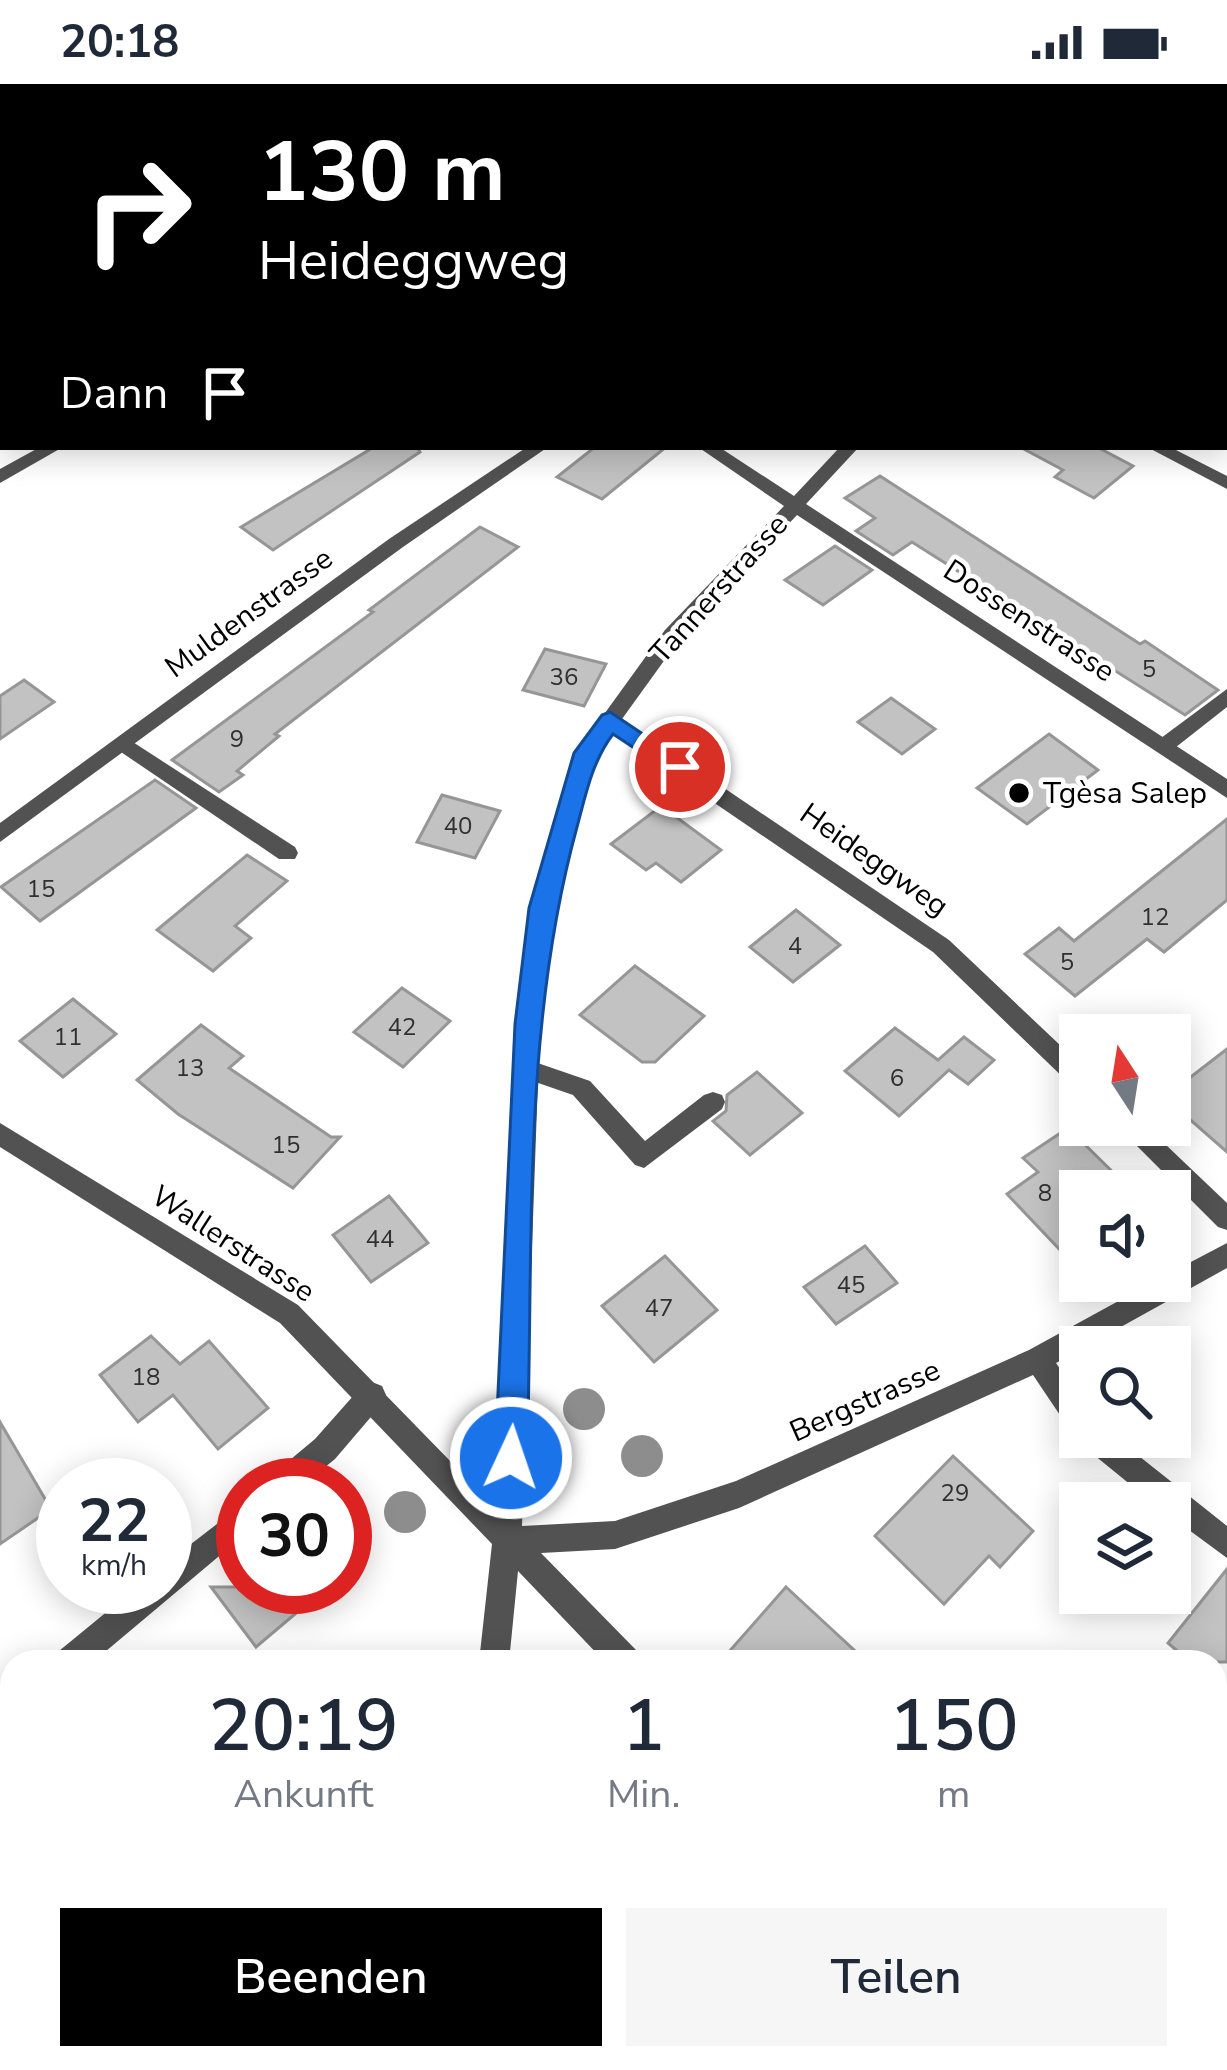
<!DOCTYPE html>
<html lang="de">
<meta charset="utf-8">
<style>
:root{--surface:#fff;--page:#f6f6f7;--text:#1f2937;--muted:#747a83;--accent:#000}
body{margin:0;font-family:"Nunito Sans",sans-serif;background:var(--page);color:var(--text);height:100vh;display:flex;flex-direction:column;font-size:45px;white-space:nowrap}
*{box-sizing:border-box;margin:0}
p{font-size:39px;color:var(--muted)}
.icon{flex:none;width:66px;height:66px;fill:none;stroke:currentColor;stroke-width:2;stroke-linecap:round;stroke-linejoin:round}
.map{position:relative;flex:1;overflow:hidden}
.drawer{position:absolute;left:0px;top:1566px;width:1227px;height:420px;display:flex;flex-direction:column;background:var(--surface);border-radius:36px 36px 0 0;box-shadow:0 6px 30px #0003}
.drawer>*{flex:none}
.guide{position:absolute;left:0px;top:0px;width:1227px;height:366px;box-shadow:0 6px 30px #0003;background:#000;color:#fff;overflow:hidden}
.needle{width:78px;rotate:348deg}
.buttons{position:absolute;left:1059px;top:930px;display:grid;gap:24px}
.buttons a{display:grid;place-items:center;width:132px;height:132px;border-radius:0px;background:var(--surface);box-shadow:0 6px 30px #0003;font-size:60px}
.speed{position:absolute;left:36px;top:1374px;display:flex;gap:24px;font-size:60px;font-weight:700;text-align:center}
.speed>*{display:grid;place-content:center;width:156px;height:156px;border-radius:50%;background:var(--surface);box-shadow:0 6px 30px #0003;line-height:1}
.speed small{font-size:30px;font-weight:400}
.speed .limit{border:18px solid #d22;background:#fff;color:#111}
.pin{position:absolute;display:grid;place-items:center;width:102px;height:102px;color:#fff;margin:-51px;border:6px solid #fff;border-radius:50%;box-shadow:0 3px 12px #0007}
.me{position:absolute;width:132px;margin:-66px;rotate:3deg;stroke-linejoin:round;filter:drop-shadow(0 0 9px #0008)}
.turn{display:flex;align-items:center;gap:42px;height:252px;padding:0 60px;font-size:54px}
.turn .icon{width:156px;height:156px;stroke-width:2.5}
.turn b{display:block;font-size:84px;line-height:102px}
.then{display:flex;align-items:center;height:114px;padding:0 60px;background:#0003;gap:24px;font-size:45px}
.eta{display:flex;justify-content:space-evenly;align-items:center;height:204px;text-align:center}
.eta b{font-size:72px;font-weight:600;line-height:84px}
.button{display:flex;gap:24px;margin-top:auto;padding:24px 60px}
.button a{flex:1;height:138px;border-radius:0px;background:var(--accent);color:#fff;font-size:48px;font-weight:600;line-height:138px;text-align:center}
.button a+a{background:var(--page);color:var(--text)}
.status{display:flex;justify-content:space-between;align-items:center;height:84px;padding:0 60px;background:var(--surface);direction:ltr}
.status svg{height:33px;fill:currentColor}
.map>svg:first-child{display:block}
</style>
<div class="status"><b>20:18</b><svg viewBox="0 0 49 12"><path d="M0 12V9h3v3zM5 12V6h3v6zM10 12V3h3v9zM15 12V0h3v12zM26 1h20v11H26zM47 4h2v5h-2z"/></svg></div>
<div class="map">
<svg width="1227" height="1986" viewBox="0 0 1227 1986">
<rect width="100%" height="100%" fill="#fff"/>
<g fill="#c2c2c2" stroke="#969696" stroke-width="3">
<polygon points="374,363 417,363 420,368 273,466 241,443"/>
<polygon points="595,363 666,363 602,415 557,393"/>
<polygon points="1020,363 1097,363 1133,382 1094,414 1055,393 1063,386"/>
<polygon points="880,392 1140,560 1145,557 1218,606 1185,631 912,458 893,471 856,447 875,434 845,414"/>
<polygon points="480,443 518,463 275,650 279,652 237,687 243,691 219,708 172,676 373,528 369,526"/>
<polygon points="835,462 872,486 823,521 785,496"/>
<polygon points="545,565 606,580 584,622 523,606"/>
<polygon points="24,596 54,618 0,655 0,612"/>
<polygon points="891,614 935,645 902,670 858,638"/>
<polygon points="1049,650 1098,686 1027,740 977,704"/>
<polygon points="155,696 196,724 40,837 1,803"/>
<polygon points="442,711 500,727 475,774 417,758"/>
<polygon points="661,722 721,766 681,798 656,779 646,786 611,760"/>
<polygon points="1227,735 1227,816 1164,868 1147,855 1075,912 1025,870 1059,844 1074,857"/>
<polygon points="247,771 287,797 235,842 251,854 213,887 157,846"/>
<polygon points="796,826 840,861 793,898 750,863"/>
<polygon points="635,882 704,932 655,978 642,978 580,931"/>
<polygon points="402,904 450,937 403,983 354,948"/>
<polygon points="73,915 116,950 63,993 20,957"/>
<polygon points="201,941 243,972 229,984 331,1053 340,1053 293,1104 178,1030 137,996"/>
<polygon points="895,944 938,976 964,953 994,976 968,1000 949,986 899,1032 845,987"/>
<polygon points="1227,965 1227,1068 1170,1018 1170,1009"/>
<polygon points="757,988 802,1029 750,1071 713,1037 726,1027 727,1011"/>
<polygon points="1068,1044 1132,1107 1080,1107 1080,1187 1007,1110 1038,1088 1023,1074"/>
<polygon points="389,1112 428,1159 371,1198 333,1151"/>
<polygon points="865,1162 897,1199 836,1240 804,1203"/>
<polygon points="665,1172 717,1226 654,1278 602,1222"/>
<polygon points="151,1252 180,1280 209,1257 268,1324 218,1365 173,1311 138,1338 100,1291"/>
<polygon points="0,1338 51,1425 0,1460"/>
<polygon points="953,1372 1033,1447 1000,1483 989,1472 944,1520 875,1452"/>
<polygon points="1227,1485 1227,1578 1190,1578 1168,1559"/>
<polygon points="211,1503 327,1503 256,1563"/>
<polygon points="786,1503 867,1578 720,1578"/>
</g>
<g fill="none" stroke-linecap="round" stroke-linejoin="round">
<g fill="#525252" fill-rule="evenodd">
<polygon points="273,0 289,0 291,3 275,3"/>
<polygon points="534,0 551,0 553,3 536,3"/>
<polygon points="684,0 701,0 703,3 686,3"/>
<polygon points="1227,605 1227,623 1171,667 1157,667 1154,662 1157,657"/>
<polygon points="122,651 295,763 298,769 295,775 279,775 115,664 112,659"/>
<polygon points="526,975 590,997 645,1057 704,1011 713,1008 722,1011 725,1018 722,1025 644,1084 635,1081 573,1011 518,992 514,985 518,978"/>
<polygon points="372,1298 382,1302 386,1311 382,1320 335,1375 303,1401 268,1401 272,1391 315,1355 362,1302"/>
<polygon points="243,1420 243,1452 93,1578 55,1578 59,1567 137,1503 165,1503 165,1480"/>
<polygon points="32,1974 66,1974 71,1986 37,1986"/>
</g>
<g fill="#525252" fill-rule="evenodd">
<rect x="0" y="13" width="3" height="10"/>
<polygon points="3,86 3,96 0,97 0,87"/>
<polygon points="1224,106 1227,107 1227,118 1224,117"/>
<polygon points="40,363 63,363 0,399 0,385"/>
<polygon points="527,363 548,363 403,463 0,758 0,739 389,455"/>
<polygon points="698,363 719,363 794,412 840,363 859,363 806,420 1227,695 1227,714 797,431 679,556 622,635 949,856 1080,980 1080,1005 1072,1002 933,868 612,649 596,671 553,824 540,940 522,1442 615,1437 736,1397 1029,1266 1155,1197 1170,1197 1170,1189 1227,1159 1227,1184 1056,1279 1080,1314 1080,1350 1070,1346 1033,1291 739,1424 615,1465 541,1469 637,1567 641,1578 605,1578 518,1487 509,1578 479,1578 492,1460 280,1239 0,1063 0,1039 298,1221 494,1422 516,940 531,824 576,669 665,546 784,422"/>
<polygon points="1147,363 1170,363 1227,392 1227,405"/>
<polygon points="1116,1041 1145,1041 1227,1119 1227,1146 1218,1143"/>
<polygon points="1080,1351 1115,1353 1227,1442 1227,1474 1170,1432 1170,1419 1153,1419 1083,1362"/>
<polygon points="338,1974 375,1974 370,1986 333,1986"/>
<polygon points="981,1974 1021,1974 1026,1986 986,1986"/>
</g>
</g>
<g fill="#8d8d8d">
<circle cx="584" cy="1325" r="21"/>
<circle cx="642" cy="1372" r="21"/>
<circle cx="405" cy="1428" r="21"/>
</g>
<path fill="#1a73e8" stroke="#114b97" stroke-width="3" d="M 610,628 L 692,683 L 680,692 L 672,689 L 613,650 C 592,678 586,710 577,743 C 521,946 534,1165 527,1374 L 522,1385 L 511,1389 L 500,1385 L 495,1374 L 515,940 L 529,824 L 574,669 L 602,631 Z"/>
<circle fill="#000" stroke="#fff" stroke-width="4.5" cx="1019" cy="709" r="12"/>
<g text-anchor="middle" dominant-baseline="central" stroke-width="9" stroke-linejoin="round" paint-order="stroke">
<g font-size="24" fill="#303030">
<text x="1149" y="585">5</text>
<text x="564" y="593">36</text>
<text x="237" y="655">9</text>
<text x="458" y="742">40</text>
<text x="41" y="805">15</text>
<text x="1155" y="833">12</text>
<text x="795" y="862">4</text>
<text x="1067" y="878">5</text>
<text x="402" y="943">42</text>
<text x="68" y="953">11</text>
<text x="190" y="984">13</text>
<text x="897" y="994">6</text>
<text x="286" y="1061">15</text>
<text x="1045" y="1109">8</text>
<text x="380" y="1155">44</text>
<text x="851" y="1201">45</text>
<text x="659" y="1224">47</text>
<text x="146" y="1293">18</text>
<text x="955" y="1409">29</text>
</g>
<g font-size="30" fill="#000" stroke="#fff">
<text transform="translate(719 505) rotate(-48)">Tannerstrasse</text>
<text transform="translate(249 529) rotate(-36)">Muldenstrasse</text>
<text transform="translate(1029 537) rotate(33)">Dossenstrasse</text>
<text transform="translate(874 776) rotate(35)">Heideggweg</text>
<text transform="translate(233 1160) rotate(33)">Wallerstrasse</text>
<text transform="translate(865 1317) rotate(-24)">Bergstrasse</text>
</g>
<g font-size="30" fill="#000" stroke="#fff" text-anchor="start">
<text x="1043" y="709">Tgèsa Salep</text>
</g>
</g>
</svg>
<div class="buttons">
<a><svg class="needle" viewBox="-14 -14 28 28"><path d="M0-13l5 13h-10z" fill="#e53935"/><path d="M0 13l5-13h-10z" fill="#747a83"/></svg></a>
<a><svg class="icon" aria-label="sound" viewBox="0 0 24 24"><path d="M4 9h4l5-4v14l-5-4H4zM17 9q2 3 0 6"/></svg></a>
<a><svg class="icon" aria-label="search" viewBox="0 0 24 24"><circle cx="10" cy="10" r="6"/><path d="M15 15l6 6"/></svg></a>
<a><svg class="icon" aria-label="layers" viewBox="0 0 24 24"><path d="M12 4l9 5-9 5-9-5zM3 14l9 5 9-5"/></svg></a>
</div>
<div class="speed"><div>22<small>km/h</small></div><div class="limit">30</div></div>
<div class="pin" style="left:680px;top:683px;background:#d93025"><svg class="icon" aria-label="arrive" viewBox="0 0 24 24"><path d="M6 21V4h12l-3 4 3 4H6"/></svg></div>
<svg class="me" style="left:511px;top:1374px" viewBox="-20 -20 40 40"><circle r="17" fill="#1a73e8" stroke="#fff" stroke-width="3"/><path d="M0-11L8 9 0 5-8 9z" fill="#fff"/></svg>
<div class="guide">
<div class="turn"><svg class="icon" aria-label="right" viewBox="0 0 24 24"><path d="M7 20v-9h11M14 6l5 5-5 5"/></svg><div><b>130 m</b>Heideggweg</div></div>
<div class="then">Dann<svg class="icon" aria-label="arrive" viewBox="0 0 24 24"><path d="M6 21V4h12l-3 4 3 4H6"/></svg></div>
</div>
<section class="drawer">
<div class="eta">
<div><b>20:19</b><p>Ankunft</p></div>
<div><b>1</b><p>Min.</p></div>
<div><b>150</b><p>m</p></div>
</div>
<div class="button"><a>Beenden</a><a>Teilen</a></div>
</section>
</div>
